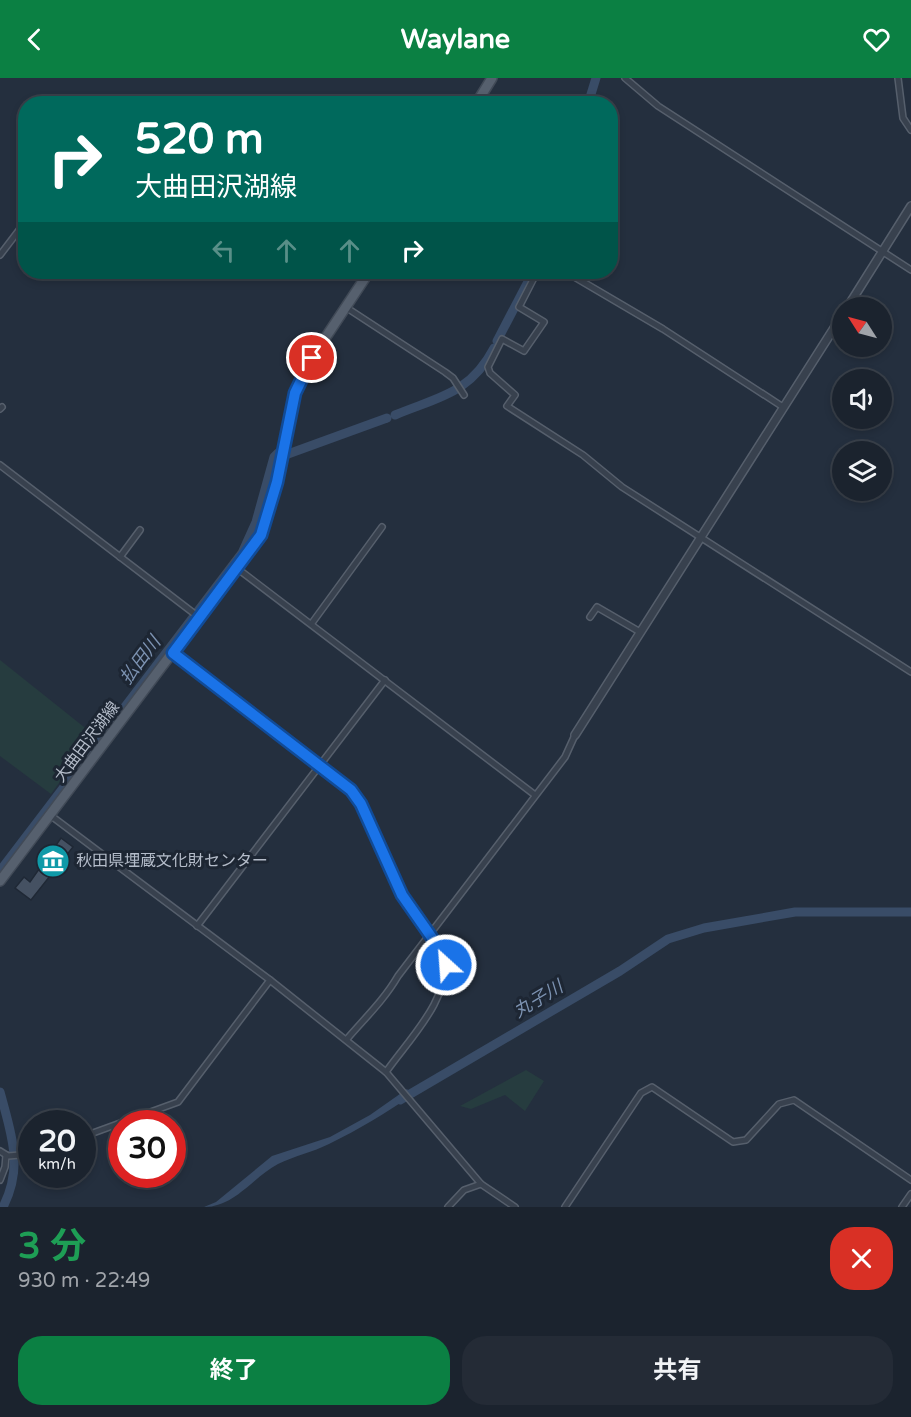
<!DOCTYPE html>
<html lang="ja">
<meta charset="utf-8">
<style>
:root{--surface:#1b232e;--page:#242b36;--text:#f1f3f6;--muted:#a0a4aa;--line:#39404a;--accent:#0b8043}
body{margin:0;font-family:"Varela Round","Noto Sans JP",sans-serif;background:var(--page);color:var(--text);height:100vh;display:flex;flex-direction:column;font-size:22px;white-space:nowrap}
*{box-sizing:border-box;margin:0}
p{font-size:20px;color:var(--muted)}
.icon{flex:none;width:33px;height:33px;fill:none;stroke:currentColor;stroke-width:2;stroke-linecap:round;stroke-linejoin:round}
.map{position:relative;height:1129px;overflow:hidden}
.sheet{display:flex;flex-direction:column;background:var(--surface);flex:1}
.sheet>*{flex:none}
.top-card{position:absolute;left:18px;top:18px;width:600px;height:183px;border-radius:24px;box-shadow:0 3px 9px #0003,0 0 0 2px var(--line);background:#00695c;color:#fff;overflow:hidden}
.needle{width:39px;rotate:306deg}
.fabs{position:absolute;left:832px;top:219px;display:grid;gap:12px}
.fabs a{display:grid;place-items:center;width:60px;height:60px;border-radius:50%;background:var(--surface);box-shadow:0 3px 9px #0003,0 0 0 2px var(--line);font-size:30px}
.speed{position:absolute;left:18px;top:1032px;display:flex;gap:12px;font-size:30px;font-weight:700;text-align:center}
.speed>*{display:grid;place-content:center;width:78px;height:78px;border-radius:50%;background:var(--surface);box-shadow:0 3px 9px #0003,0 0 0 2px var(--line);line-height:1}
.speed small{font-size:15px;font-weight:400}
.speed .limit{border:9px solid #d22;background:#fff;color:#111}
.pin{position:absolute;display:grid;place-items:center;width:51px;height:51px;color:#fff;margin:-26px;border:3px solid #fff;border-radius:50%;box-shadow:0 2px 6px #0007}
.me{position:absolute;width:66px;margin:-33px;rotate:334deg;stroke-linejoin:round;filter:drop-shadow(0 0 4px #0008)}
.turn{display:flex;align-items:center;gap:21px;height:126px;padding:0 18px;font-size:27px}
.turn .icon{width:78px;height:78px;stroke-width:2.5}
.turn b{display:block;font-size:42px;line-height:51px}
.lanes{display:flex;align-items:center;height:57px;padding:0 18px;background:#0003;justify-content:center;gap:30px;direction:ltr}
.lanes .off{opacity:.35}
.round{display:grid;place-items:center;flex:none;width:63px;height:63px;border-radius:24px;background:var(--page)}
.head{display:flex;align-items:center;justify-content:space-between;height:102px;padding:0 18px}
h1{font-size:36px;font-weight:700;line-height:45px;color:#1e9e55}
.cta{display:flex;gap:12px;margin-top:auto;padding:12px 18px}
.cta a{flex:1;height:69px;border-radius:24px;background:var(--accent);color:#fff;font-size:24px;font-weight:700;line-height:69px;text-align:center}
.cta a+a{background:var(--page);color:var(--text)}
header{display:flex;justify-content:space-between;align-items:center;height:78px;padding:0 18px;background:var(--accent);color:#fff;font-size:27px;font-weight:700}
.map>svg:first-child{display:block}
</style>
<header><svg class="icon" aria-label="back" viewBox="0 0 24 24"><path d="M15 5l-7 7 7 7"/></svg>Waylane<svg class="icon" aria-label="heart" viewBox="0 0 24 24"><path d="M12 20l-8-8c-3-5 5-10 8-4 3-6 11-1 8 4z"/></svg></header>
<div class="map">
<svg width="911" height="1129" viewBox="0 0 911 1129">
<rect width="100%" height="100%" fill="#242f3e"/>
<g fill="#263c3f">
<polygon points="0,582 94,657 51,716 0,678"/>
<polygon points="526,992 544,1003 525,1033 505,1017 471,1031 460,1028"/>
</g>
<path fill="#394c67" d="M 407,1011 L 412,1017 C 386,1035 358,1052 329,1066 C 313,1074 294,1078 278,1086 C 253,1099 235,1129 204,1129 L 216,1124 L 272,1078 L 330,1059 L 370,1037 Z"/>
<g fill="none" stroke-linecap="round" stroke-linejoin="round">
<g stroke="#394c67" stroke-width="9">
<polyline points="588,26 596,0"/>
<polyline points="497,263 533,194"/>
<path d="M 395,337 C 438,319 470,316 494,270"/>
<polyline points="288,376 387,340"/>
<polyline points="0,793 242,475 256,444 274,379 278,375"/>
<path d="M 0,1014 C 11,1055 24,1088 3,1129"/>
<polyline points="400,1022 620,893 668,861 704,850 795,834 911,834"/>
</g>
</g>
<polygon fill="#455162" stroke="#1f2835" stroke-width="1.5" points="61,760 73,769 31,822 15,810 24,799 30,804"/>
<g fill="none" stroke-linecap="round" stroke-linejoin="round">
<defs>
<g id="minor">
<polyline points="625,0 658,28 911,192"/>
<polyline points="898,0 903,40 911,52"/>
<polyline points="0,177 26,143"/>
<polyline points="537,194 519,229 544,244 524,273 502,261 488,289 490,295 515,317 507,328 583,377 622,409 911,594"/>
<polyline points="566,194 663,251 783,329"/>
<polyline points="347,230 445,294 453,300 464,317"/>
<polyline points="0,331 2,329"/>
<polyline points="0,387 200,540"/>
<polyline points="120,479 140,452"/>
<polyline points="238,491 535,717"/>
<polyline points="590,539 597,529 640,554"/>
<polyline points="312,545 382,449"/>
<path d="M 173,575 L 351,712 L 361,726 L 402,817 L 444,877 C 452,920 409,961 386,994"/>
<polyline points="50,737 270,902 386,994 481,1106 515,1129"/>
<polyline points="197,848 385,602"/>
<path d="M 347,961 C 365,940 384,922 398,898 L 565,679 L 575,657"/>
<polyline points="82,1059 178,1024 270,902"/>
<polyline points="0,1073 8,1078 32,1076"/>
<polyline points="0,1102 5,1089 6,1077"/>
<polyline points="448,1129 464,1112 481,1106"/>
<polyline points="565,1129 641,1015 652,1009 733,1064 746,1062 779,1026 794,1022 911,1102"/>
<polyline points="902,1129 911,1116"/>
</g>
<g id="tertiary">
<polyline points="847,230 911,128"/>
<polyline points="575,657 843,236"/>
</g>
<g id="primary">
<polyline points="476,26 492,0"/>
<polyline points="0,803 261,457 277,404 295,315 312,280 369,194"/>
</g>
</defs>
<use href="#minor" stroke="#565f6c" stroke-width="8"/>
<use href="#tertiary" stroke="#565f6c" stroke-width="10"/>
<use href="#primary" stroke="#414a57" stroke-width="12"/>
<use href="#minor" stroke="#38414e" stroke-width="5"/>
<use href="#tertiary" stroke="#38414e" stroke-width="7"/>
<use href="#primary" stroke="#56606e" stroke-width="9"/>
</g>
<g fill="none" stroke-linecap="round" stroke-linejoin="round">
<defs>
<polyline id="route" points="312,280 295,315 277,404 261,457 173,575 351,712 361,726 402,817 444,877 446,887"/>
</defs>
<use href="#route" stroke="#114b97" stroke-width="15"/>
<use href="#route" stroke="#1a73e8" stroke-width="10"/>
</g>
<defs>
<symbol id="museum-disc" viewBox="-11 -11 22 22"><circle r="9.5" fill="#0f9aa8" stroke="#1d2633"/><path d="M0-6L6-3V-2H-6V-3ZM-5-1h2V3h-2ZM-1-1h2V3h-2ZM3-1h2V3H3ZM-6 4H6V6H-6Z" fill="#fff"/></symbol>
</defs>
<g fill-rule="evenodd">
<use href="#museum-disc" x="34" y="764" width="38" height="38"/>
</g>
<g text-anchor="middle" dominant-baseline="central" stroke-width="6" stroke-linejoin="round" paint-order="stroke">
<g font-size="16" fill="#b4bcc9" stroke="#1d2633">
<text transform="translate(87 664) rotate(-53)">大曲田沢湖線</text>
</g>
<g font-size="16" fill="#b4bcc9" stroke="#1d2633" text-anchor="start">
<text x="76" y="783">秋田県埋蔵文化財センター</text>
</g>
<g font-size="18" font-style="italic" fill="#7c92b1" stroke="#1d2633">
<text transform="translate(140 582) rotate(-53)">払田川</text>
<text transform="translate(538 921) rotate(-31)">丸子川</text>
</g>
</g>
</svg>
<div class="fabs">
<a><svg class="needle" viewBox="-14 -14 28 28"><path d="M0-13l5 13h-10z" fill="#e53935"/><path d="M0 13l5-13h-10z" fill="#a0a4aa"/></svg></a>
<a><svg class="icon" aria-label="sound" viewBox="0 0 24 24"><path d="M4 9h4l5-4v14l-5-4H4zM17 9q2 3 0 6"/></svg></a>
<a><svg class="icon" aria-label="layers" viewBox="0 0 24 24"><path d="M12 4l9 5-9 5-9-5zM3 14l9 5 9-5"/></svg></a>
</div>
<div class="speed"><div>20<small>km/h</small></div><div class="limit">30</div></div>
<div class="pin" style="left:312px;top:280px;background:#d93025"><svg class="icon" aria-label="arrive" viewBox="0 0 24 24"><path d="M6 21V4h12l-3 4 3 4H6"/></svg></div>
<svg class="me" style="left:446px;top:887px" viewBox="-20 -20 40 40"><circle r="17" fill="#1a73e8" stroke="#fff" stroke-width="3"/><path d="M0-11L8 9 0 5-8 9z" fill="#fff"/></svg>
<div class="top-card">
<div class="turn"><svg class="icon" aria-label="right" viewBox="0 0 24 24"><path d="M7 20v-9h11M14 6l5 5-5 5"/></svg><div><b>520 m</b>大曲田沢湖線</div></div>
<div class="lanes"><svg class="icon off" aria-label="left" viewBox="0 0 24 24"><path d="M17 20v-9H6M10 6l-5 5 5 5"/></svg><svg class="icon off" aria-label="ahead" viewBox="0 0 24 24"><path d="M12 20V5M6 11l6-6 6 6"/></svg><svg class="icon off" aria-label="ahead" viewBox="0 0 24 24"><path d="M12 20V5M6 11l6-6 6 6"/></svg><svg class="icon" aria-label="right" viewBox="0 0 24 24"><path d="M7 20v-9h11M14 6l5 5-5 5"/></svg></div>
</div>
</div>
<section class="sheet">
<div class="head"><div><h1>3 分</h1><p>930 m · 22:49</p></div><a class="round" style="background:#d93025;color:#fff"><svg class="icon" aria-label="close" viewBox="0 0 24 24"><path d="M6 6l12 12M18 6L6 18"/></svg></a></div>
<div class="cta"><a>終了</a><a>共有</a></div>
</section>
